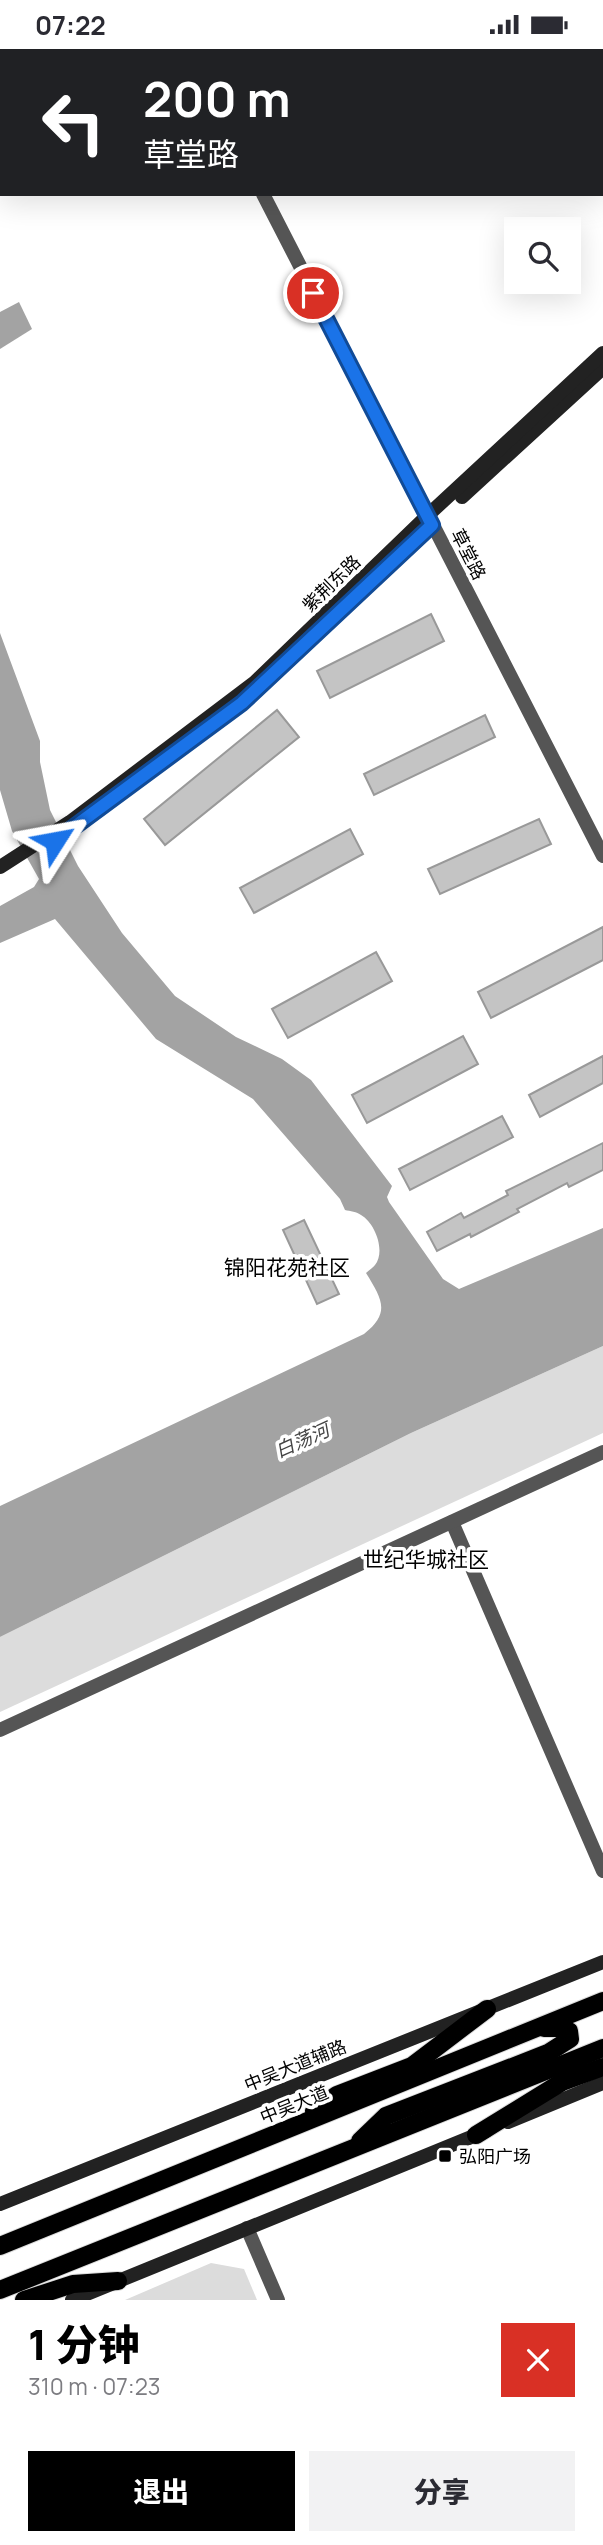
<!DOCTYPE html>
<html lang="zh">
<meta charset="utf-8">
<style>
:root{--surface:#fff;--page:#f2f2f3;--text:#2b2b33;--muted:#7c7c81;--accent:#000}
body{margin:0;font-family:Manrope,"Noto Sans SC",sans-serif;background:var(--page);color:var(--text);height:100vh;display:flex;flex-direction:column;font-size:26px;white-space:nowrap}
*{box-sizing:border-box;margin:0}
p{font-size:23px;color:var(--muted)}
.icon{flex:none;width:38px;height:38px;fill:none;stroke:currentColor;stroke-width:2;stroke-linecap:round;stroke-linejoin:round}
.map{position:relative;height:2251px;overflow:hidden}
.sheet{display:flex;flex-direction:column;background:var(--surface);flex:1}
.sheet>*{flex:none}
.top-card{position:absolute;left:0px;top:0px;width:604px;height:147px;box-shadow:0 7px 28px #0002;background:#202124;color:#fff;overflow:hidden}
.buttons{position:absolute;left:504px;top:168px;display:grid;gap:14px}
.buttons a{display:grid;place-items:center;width:77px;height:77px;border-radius:0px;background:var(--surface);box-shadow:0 7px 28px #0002;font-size:35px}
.pin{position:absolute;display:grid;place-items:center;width:60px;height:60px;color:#fff;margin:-30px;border:4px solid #fff;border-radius:50%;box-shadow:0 2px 7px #0007}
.me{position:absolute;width:77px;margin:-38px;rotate:56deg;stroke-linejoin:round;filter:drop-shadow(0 0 5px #0008)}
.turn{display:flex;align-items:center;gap:24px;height:147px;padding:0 28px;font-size:32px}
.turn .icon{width:91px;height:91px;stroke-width:2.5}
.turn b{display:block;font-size:49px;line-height:60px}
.round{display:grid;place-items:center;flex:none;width:74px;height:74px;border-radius:0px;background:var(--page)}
.head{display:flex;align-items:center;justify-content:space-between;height:119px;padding:0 28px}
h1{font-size:42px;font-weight:800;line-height:52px;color:var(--accent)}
.action{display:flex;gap:14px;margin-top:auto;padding:14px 28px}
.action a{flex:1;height:80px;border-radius:0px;background:var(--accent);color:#fff;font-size:28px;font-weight:800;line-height:80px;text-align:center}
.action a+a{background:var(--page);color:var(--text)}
.status{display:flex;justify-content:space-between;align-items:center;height:49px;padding:0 35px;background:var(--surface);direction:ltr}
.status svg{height:19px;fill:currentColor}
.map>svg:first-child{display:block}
</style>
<div class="status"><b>07:22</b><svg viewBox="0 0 49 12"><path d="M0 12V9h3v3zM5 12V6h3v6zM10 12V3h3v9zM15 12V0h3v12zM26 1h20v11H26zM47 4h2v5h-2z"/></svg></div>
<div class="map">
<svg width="603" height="2251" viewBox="0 0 603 2251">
<rect width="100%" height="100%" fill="#fff"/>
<g fill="#dcdcdc">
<polygon points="603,1297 603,1384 0,1663 0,1588 411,1384"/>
<polygon points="211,2214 244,2220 257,2251 125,2251"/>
</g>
<g fill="#a3a3a3">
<polygon points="19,253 32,280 0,300 0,263"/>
<path d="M 0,584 L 40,692 L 40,713 L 50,761 L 78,817 L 122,884 L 175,947 L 236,988 L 282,1010 L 311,1031 L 392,1137 L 387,1148 L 389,1153 L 443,1230 L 459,1240 L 603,1179 L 603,1297 L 411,1384 L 0,1588 L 0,1457 L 364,1285 C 391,1264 382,1250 366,1224 C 369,1221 373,1219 375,1216 C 386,1202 375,1174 361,1166 C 357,1163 350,1162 345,1161 L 340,1150 L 253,1050 L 156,990 L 55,870 L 0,894 L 0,857 L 34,838 L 39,830 L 12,782 L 0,741 Z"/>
</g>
<g fill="#c4c4c4" stroke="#999" stroke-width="2">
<polygon points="431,565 444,592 330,649 317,622"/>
<polygon points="277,661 299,688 165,796 144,770"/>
<polygon points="485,666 495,688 374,746 364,725"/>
<polygon points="539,770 551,795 440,845 428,820"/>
<polygon points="350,780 363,805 254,864 240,839"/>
<polygon points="603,878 603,911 491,969 478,943"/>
<polygon points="376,903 392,932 288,989 272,960"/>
<polygon points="463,987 478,1015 367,1074 352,1046"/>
<polygon points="603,1007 603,1034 540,1068 529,1046"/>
<polygon points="502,1067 513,1088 410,1141 399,1120"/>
<polygon points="603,1094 603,1121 569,1138 567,1134 517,1160 519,1163 471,1188 470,1185 437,1202 427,1183 461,1164 464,1169 508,1146 506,1142"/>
<polygon points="304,1171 339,1245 317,1255 283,1181"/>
</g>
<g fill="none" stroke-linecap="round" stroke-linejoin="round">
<defs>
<g id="primary">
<polyline points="314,2062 337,2046 412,2017 487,1960"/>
<polyline points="476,2086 562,2033 603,2018"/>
<polyline points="360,2092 386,2067 548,2004 570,1990 569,1982 560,1979 544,1979"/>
<polyline points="0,2197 603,1952"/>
<polyline points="0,2241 603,1999"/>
<polyline points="24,2251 73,2235 118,2232"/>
</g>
</defs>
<use href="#primary" stroke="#dbdbdb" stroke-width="20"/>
<g stroke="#555" stroke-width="14">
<polyline points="189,0 190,2"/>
<polyline points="263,145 603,807"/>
<polyline points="452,1473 603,1822"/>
<polyline points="0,1681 603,1403"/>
<polyline points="247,2179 278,2251"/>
</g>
<g stroke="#222" stroke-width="14">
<polyline points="462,448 603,319"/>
<polyline points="0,818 70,773 255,633 427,467 603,304"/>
<polyline points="508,2073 603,2034"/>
<polyline points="0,2155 603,1913"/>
<polyline points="72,2251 486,2082"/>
</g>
<use href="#primary" stroke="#000" stroke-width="18"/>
</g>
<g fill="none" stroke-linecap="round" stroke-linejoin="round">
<defs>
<polyline id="route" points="55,792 242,654 432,476 313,244"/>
</defs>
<use href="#route" stroke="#114b97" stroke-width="18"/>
<use href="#route" stroke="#1a73e8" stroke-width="12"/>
</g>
<rect fill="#000" stroke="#fff" stroke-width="2.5" x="438" y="2100" width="14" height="14" rx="3.5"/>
<g text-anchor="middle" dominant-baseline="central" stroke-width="7" stroke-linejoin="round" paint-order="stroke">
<g font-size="18" fill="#000" stroke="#fff">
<text transform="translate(469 505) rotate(63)">草堂路</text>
<text transform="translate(331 534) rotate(-44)">紫荆东路</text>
<text transform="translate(295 2016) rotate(-22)">中吴大道辅路</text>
<text transform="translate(294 2055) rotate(-22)">中吴大道</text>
</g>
<g font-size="18" fill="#000" stroke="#fff" text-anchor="start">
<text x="459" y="2107">弘阳广场</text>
</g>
<g font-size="19" font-style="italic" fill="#444" stroke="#fff">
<text transform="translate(302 1391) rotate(-24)">白荡河</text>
</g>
<g font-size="21" fill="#000" stroke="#fff">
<text x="287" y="1218">锦阳花苑社区</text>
<text x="426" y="1510">世纪华城社区</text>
</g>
</g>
</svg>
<div class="buttons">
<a><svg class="icon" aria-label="search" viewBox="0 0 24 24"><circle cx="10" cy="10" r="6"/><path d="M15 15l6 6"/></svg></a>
</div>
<div class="pin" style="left:313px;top:244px;background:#d93025"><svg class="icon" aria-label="arrive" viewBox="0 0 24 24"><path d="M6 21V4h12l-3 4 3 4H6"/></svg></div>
<svg class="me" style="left:55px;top:792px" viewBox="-20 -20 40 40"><path d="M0-17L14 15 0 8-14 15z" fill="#1a73e8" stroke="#fff" stroke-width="4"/></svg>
<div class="top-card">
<div class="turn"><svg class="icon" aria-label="left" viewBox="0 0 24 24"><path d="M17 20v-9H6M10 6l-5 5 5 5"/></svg><div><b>200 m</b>草堂路</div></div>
</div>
</div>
<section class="sheet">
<div class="head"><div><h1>1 分钟</h1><p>310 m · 07:23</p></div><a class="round" style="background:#d93025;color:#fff"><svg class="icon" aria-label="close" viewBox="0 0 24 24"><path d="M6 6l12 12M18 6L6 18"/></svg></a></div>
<div class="action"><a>退出</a><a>分享</a></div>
</section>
